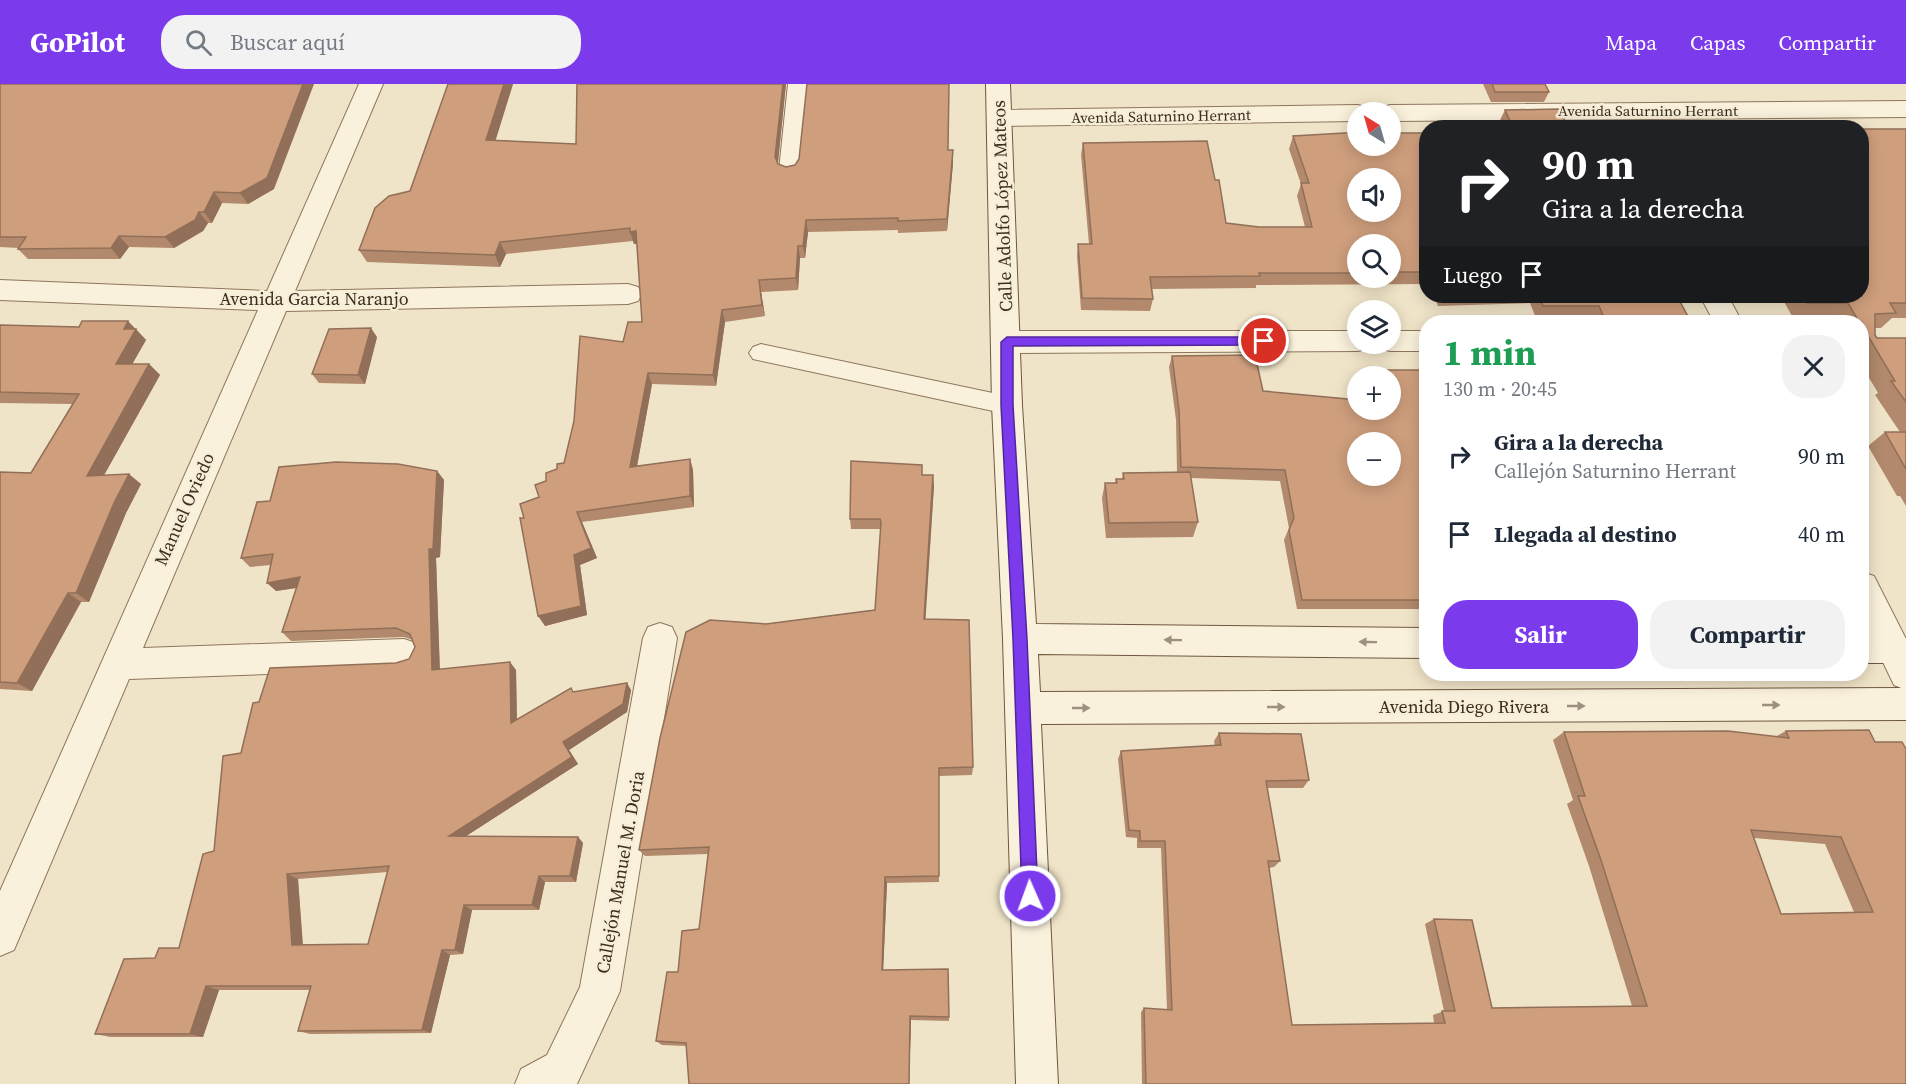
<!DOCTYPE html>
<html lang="es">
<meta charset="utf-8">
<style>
:root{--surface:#fff;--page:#f2f2f3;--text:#1f2937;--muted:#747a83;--accent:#7c3aed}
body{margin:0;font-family:"Source Serif 4",serif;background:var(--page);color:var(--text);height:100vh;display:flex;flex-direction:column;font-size:22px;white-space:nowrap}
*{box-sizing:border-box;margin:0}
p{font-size:20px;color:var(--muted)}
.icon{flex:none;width:33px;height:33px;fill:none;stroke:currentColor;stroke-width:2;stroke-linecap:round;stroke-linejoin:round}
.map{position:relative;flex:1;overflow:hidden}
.details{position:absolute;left:1419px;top:231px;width:450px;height:366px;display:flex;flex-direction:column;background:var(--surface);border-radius:24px;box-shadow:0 3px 15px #0003}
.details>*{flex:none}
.banner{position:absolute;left:1419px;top:36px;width:450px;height:183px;border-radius:24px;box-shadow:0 3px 15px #0003;background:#202124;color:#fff;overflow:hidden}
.needle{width:39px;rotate:323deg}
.fabs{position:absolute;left:1347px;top:18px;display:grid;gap:12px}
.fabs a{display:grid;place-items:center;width:54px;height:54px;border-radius:50%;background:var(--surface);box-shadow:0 3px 15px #0003;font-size:30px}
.pin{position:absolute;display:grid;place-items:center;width:51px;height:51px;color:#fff;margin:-26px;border:3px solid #fff;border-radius:50%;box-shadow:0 2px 6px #0007}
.me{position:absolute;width:66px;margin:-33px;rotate:358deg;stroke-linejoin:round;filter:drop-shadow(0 0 4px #0008)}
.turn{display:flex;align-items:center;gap:21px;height:126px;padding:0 24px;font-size:27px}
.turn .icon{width:78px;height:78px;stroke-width:2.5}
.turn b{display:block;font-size:42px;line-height:51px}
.then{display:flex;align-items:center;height:57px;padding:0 24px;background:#0003;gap:12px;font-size:22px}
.round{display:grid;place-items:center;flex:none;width:63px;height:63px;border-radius:24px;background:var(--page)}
.overview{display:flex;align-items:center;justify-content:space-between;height:102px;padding:0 24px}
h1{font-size:36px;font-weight:700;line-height:45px;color:#1e9e55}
.button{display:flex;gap:12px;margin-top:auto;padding:12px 24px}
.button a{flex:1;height:69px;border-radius:24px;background:var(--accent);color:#fff;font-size:24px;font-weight:700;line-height:69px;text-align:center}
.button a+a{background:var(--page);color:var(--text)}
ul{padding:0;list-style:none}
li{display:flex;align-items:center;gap:18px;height:78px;padding:0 24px}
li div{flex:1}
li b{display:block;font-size:22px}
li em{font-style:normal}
header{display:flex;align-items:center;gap:36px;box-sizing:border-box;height:84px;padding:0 30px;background:var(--accent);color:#fff}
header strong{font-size:28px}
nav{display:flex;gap:33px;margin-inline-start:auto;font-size:21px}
.search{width:420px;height:54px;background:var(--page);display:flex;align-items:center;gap:15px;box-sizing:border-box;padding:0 21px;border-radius:24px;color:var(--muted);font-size:22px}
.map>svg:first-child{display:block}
</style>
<header>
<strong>GoPilot</strong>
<div class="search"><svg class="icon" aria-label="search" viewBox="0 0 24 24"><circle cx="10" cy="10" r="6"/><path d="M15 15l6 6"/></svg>Buscar aquí</div>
<nav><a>Mapa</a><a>Capas</a><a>Compartir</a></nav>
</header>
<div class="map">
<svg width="1906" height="1000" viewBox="0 0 1906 1000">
<rect width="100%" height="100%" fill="#f0e4c8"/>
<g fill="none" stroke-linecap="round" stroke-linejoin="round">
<defs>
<g id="lane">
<polygon points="788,0 808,0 799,86 796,91 789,93 782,91 779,86"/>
<polygon points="761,260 1007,312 1016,314 1019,321 1016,328 1007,330 753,275 749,269 753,263"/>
</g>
<g id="street">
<polygon points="359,0 383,0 295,207 628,200 638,203 642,210 638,217 628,220 286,227 143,564 404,555 416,559 421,570 416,581 404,585 129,595 14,866 0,872 0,807 258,226 0,216 0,196 267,207"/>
<polygon points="1906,17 1906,33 1390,37 1390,28 1378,28 1381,24 1390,21"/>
<polygon points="1358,21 1367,24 1370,28 1358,28 1358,37 1000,42 991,39 988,34 991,29 1000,26"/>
<polygon points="1700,212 1728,212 1742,238 1714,238"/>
<polygon points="1007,247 1358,247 1358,260 1371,260 1368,264 1358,267 1007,269 997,265 993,258 997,251"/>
<polygon points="1390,247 1426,247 1426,267 1390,267 1380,264 1377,260 1390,260"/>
<polygon points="1862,488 1874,492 1906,555 1906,606 1894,601 1862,535"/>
<polygon points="660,539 672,543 677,554 620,907 577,1000 515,1000 521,985 547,971 580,903 643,554 648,543"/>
</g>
<g id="secondary">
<polygon points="986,0 1010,0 1022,321 1036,540 1426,544 1426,574 1038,570 1040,608 1906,604 1906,636 1041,640 1058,1000 1016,1000 1003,555 992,321"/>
<polygon points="1862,549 1893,549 1906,554 1906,584 1892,579 1862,579"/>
</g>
</defs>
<use href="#lane" stroke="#8d765c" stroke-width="2"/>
<use href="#street" stroke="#8d765c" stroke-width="2"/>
<use href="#secondary" stroke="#6f573f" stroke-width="2"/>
<use href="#lane" fill="#faf1dc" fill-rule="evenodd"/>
<use href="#street" fill="#faf1dc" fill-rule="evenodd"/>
<use href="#secondary" fill="#faf1dc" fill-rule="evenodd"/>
</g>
<g fill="#b2896c" fill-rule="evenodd">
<polygon points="0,0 274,105 248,120 222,119 212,139 208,139 203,147 174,164 129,163 120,175 28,175 18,165 19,164 0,163"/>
<polygon points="448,0 513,0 495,56 576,60 786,0 778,80 786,83 949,66 953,79 947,147 898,149 898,146 808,148 805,174 800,174 798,206 761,208 765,232 725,238 716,302 652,300 637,382 690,375 693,386 694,423 582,438 597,474 580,481 587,531 545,542 524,434 539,413 546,397 564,379 623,258 642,238 637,160 634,160 633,157 506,170 500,183 367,178 359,166 410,107"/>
<polygon points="1483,0 1545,0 1549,8 1544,18 1491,18"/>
<polygon points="1505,26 1568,44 1501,44 1499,38"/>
<polygon points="1862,45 1906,45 1906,234 1892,234 1881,244 1875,244 1875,251 1877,254 1906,254 1906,422 1900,412 1897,412 1868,362 1885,348 1900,348 1875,311 1878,309 1862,282 1862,238 1836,238 1833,234 1793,234 1781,212 1862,212"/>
<path d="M 1426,49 L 1426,200 L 1256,201 L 1256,204 L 1152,205 L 1153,215 L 1150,227 L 1081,226 L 1077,172 L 1078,160 L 1089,160 L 1081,71 L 1083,59 L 1215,96 L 1226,139 L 1259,143 L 1305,143 L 1297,112 L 1301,100 L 1289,65 L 1293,52 ZM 1358,160 L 1390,160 L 1390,194 L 1358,194 Z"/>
<polygon points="1434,212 1677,212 1691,238 1593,238 1591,234 1536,234 1530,219 1438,222"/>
<polygon points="0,241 136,245 146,256 132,280 149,280 160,291 104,391 141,400 126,429 89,518 81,518 32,607 0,605 0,388 31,389 72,320 0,319"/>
<polygon points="377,253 365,300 319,299 312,290"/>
<polygon points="1172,272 1263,307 1390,326 1390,292 1362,292 1366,286 1426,286 1426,519 1421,525 1297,525 1284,456 1289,444 1280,397 1191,394 1198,438 1193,453 1106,454 1102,414 1105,399 1115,399 1116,395 1122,395 1123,389 1177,388 1176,336 1169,283"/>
<path d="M 437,387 L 444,396 L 440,473 L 436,474 L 440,586 L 516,586 L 517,636 L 574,608 L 631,606 L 627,628 L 569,666 L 578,680 L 466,752 L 578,753 L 583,759 L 576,798 L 545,798 L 539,826 L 472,826 L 463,870 L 450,871 L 431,949 L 310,950 L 298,947 L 310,906 L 219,906 L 203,953 L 110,953 L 95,950 L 155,874 L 179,864 L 214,767 L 241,669 L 259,618 L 409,575 L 415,563 L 413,556 L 404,553 L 291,557 L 282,548 L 296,504 L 276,507 L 271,481 L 250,483 L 241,474 L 270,417 ZM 388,788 L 368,860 L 303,861 L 298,795 Z"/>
<polygon points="923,391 934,401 925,535 973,683 972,691 939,692 939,798 887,799 883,886 948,885 949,937 911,936 909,1000 689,1000 686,962 662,961 656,957 678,888 699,845 708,770 645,772 639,766 766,540 875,526 881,445 851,445 850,435"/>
<path d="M 1869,646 L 1906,1000 L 1142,1000 L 1141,928 L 1144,924 L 1167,926 L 1161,764 L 1137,764 L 1137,754 L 1126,753 L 1118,675 L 1121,667 L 1215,662 L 1214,657 L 1219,649 L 1309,696 L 1303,704 L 1267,704 L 1280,777 L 1274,783 L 1269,784 L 1292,941 L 1434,939 L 1433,931 L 1444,927 L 1425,840 L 1434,835 L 1492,924 L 1632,922 L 1589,782 L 1567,720 L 1573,716 L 1553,656 L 1564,648 L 1775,653 L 1786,647 ZM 1754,754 L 1825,760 L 1854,828 L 1781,830 Z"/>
</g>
<g fill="#916f58">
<polygon points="303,0 314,0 274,105 248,120 240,109"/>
<polygon points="504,0 513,0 492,68 486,56"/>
<polygon points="783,0 786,0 777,86 775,73"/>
<polygon points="953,66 953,79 947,147 947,135"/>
<polygon points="214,108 222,119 212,139 204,128"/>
<polygon points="199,128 208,139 203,147 174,164 165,153"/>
<polygon points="806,136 808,148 805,174 803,162"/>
<polygon points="636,147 640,160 634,160 630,148"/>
<polygon points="119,152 129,163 120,175 111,164"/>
<polygon points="500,158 506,170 500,183 495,171"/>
<polygon points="798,162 800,174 798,206 796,194"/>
<polygon points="759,196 765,232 762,221"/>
<polygon points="722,226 725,238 716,302 713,291"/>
<polygon points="128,237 146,256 126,291 116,280 124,245"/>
<polygon points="371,244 377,253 365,300 358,291"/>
<polygon points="149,280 160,291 98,402 87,392"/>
<polygon points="648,289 652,300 635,393 630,383"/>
<polygon points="690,375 693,386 694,423 690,412"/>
<polygon points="437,387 444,396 440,473 436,474 440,594 432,586 429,465"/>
<polygon points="129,390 141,400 126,429 89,518 76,509 114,419"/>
<polygon points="933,391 934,401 925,544 924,535"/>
<polygon points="577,428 582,438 597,474 580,481 587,531 545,542 538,532"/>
<polygon points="300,493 309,502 276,507 267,499"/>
<polygon points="68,509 81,518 32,607 17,599"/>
<polygon points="510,578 516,586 517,647 511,639"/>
<polygon points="627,599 631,606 627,628 569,666 578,680 457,758 449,752 563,658"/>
<polygon points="578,753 583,759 576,798 570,792"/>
<polygon points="287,790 298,795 303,866 292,861"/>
<polygon points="539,792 545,798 539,826 532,821"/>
<polygon points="885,793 887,799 883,891 882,886"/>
<polygon points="464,821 472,826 463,870 455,866"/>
<polygon points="442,866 450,871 431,949 422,946"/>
<polygon points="206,902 219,906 203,953 190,950"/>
<polygon points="910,932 911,936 909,1000"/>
</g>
<g fill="#cf9f7d" stroke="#916f58" stroke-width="1.5" fill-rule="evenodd">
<polygon points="0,0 303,0 267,94 240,109 214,108 204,128 199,128 195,136 165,153 119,152 111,164 18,165 26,153 0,153"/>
<polygon points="448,0 504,0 486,56 576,60 577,0 783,0 775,73 778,80 786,83 795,81 799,75 807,0 949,0 948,66 953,66 947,135 898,137 898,134 806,136 803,162 798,162 796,194 759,196 762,221 722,226 713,291 648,289 630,383 690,375 690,412 577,428 591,464 574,471 581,522 538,532 520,434 524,434 520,420 539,413 535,401 546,397 546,389 557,385 557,380 564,379 574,337 580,252 623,258 628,238 642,238 636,147 630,148 630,144 500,158 495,171 359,166 375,124 389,112 410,107"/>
<polygon points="1492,0 1545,0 1549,8 1495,8"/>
<polygon points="1560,25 1568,44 1513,44 1505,26"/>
<polygon points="1862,45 1906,45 1906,219 1890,219 1896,229 1875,230 1875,251 1877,254 1906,254 1906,318 1891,297 1895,297 1862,242 1862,238 1859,238 1848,219 1807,219 1803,212 1862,212 1862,54 1868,54"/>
<path d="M 1345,49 L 1358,49 L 1358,62 L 1390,62 L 1390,49 L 1426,49 L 1426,188 L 1390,188 L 1390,160 L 1358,160 L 1358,189 L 1259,189 L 1260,192 L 1150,193 L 1153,215 L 1082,214 L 1078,160 L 1092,160 L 1083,59 L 1207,57 L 1215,96 L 1219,96 L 1226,139 L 1259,143 L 1312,143 L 1301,99 L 1309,99 L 1293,52 ZM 1358,94 L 1390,94 L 1390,128 L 1358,128 Z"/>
<polygon points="1539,212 1677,212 1691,238 1606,238 1599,222 1543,222"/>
<polygon points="82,237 128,237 124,245 136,245 116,280 149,280 87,392 129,390 114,419 76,509 68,509 17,599 0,598 0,388 31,389 79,310 0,308 0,241 79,243"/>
<polygon points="371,244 358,291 312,290 329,245"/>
<path d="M 1255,271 L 1263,307 L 1358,316 L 1358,326 L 1390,326 L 1390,292 L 1368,292 L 1366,286 L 1426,286 L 1426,510 L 1425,510 L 1426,516 L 1302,516 L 1289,446 L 1294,434 L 1285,386 L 1181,383 L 1179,326 L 1172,272 ZM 1358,358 L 1390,358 L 1390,392 L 1358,392 Z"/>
<polygon points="1885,348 1906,348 1906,385"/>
<polygon points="851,377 922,381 922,391 933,391 924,535 969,536 973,683 939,684 939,792 885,793 882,886 948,885 949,933 910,932 909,1000 689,1000 686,959 656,957 667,888 678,888 682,847 699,845 709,763 639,766 660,654 686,548 710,536 766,540 875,526 881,438 880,435 850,435"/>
<path d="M 336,378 L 398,380 L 437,387 L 433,465 L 429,465 L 432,586 L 510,578 L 511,639 L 571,604 L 573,608 L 627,599 L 623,620 L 563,658 L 572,673 L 449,752 L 578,753 L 570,792 L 539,792 L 532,821 L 464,821 L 455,866 L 442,866 L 422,946 L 298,947 L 311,902 L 206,902 L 190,950 L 95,950 L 124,875 L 155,874 L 159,864 L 179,864 L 203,770 L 214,767 L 223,672 L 241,669 L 253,619 L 259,618 L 270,584 L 396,579 L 409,575 L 415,563 L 410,550 L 396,544 L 282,548 L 300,493 L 267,499 L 273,470 L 241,474 L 257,418 L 270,417 L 279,383 ZM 389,782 L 368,860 L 292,861 L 287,790 Z"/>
<polygon points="1190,388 1198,438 1109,439 1105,399 1117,399 1116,395 1124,395 1123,389"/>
<path d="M 1869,646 L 1875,658 L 1902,658 L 1906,665 L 1906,1000 L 1146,1000 L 1144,924 L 1172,926 L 1165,757 L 1140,757 L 1140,747 L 1129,746 L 1121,667 L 1221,661 L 1219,649 L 1301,650 L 1309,696 L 1266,697 L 1280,777 L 1268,777 L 1292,941 L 1445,939 L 1442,927 L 1455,927 L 1434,835 L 1472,836 L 1492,924 L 1647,922 L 1601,776 L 1578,712 L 1585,712 L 1564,648 L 1728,647 L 1789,654 L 1786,647 ZM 1751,746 L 1841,753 L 1873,828 L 1781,830 Z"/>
</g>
<defs><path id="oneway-solid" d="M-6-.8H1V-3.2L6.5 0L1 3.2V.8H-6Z" transform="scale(1.5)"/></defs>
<g fill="#9c907e">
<use href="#oneway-solid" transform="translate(1173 556) rotate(-179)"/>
<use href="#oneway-solid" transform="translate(1368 558) rotate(-179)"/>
<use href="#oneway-solid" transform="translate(1771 621)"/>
<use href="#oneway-solid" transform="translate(1576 622)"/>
<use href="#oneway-solid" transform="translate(1276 623)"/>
<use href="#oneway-solid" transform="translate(1081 624)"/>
</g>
<polygon fill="#7c3aed" stroke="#51269a" stroke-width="1.5" points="1007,253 1264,253 1270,257 1264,261 1013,262 1013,321 1027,555 1038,812 1035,818 1030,820 1024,818 1022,812 1013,555 1001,321 1001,258"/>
<g text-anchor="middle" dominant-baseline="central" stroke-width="5" stroke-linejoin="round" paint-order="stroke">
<g font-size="15" fill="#3d2e20" stroke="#f7eed8">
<text x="1648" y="26">Avenida Saturnino Herrant</text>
<text transform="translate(1161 32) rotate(-1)">Avenida Saturnino Herrant</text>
</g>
<g font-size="18" fill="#3d2e20" stroke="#f7eed8">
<text transform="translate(1002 122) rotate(-92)">Calle Adolfo López Mateos</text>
<text x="314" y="214">Avenida Garcia Naranjo</text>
<text transform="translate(184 425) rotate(-66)">Manuel Oviedo</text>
<text x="1464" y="622">Avenida Diego Rivera</text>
<text transform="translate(620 788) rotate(-80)">Callejón Manuel M. Doria</text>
</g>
</g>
</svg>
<div class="fabs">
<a><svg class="needle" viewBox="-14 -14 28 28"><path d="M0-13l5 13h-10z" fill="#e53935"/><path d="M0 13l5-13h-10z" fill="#747a83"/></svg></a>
<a><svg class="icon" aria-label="sound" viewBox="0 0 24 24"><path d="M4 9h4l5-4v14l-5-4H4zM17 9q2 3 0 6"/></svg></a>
<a><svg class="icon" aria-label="search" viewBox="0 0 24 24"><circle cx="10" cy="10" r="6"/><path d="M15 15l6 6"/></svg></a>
<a><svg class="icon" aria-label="layers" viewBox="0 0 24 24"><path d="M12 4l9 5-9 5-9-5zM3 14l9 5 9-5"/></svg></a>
<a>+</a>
<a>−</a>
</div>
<div class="pin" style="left:1264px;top:257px;background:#d93025"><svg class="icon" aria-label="arrive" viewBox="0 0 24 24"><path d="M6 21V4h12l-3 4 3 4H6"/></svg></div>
<svg class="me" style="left:1030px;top:812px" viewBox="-20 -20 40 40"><circle r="17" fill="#7c3aed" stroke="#fff" stroke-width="3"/><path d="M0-11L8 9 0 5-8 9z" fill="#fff"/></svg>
<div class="banner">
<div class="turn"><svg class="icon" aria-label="right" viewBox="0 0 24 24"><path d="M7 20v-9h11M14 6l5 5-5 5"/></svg><div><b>90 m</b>Gira a la derecha</div></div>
<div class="then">Luego<svg class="icon" aria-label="arrive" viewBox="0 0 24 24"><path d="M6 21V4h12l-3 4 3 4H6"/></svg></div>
</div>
<section class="details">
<div class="overview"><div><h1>1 min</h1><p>130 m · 20:45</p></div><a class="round"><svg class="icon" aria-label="close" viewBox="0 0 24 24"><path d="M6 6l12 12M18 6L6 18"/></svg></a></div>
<ul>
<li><svg class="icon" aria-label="right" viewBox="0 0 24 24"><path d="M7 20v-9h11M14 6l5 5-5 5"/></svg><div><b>Gira a la derecha</b><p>Callejón Saturnino Herrant</p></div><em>90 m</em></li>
<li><svg class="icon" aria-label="arrive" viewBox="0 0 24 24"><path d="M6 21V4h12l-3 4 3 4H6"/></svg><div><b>Llegada al destino</b></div><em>40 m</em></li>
</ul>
<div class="button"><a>Salir</a><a>Compartir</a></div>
</section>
</div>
